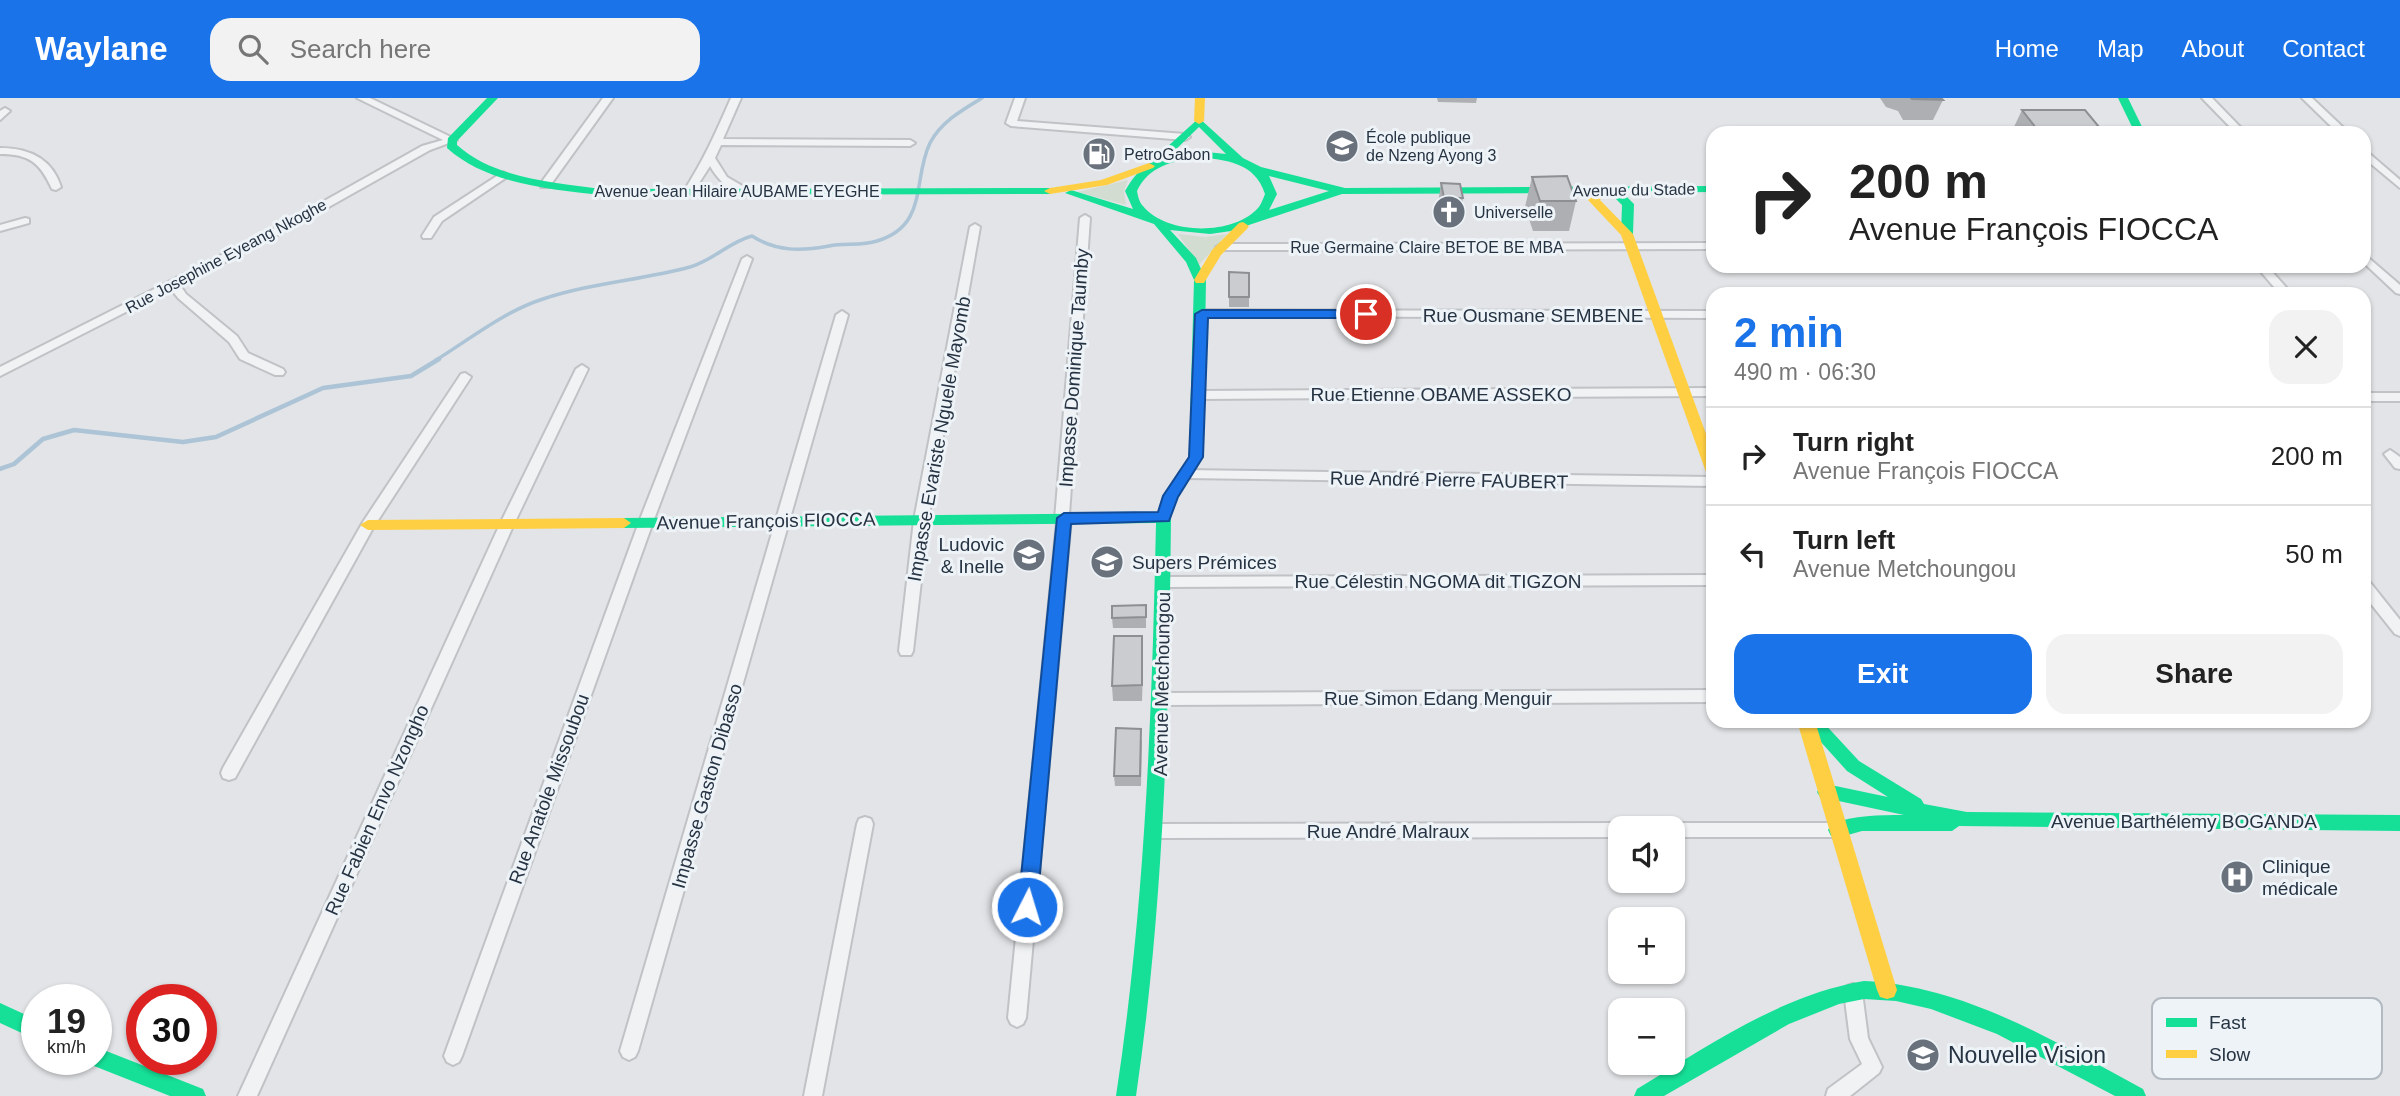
<!DOCTYPE html>
<meta charset="utf-8">
<style>
:root{--surface:#fff;--page:#f2f2f2;--text:#222;--muted:#767676;--line:#e0e0e0;--accent:#1a73e8}
body{margin:0;font-family:Helvetica,sans-serif;background:var(--page);color:var(--text);height:100vh;display:flex;flex-direction:column;font-size:26px;white-space:nowrap}
*{box-sizing:border-box;margin:0}
p{font-size:23px;color:var(--muted)}
.icon{flex:none;width:38px;height:38px;fill:none;stroke:currentColor;stroke-width:2;stroke-linecap:round;stroke-linejoin:round}
.map{position:relative;flex:1;overflow:hidden}
.details{position:absolute;left:1706px;top:189px;width:665px;height:441px;display:flex;flex-direction:column;background:var(--surface);border-radius:21px;box-shadow:0 2px 5px #0004}
.details>*{flex:none}
.banner{position:absolute;left:1706px;top:28px;width:665px;height:147px;border-radius:21px;box-shadow:0 2px 5px #0004;background:#fff;color:var(--text);overflow:hidden}
.tools{position:absolute;left:1608px;top:718px;display:grid;gap:14px}
.tools a{display:grid;place-items:center;width:77px;height:77px;border-radius:14px;background:var(--surface);box-shadow:0 2px 5px #0004;font-size:35px}
.speed{position:absolute;left:21px;top:886px;display:flex;gap:14px;font-size:35px;font-weight:700;text-align:center}
.speed>*{display:grid;place-content:center;width:91px;height:91px;border-radius:50%;background:var(--surface);box-shadow:0 2px 5px #0004;line-height:1}
.speed small{font-size:18px;font-weight:400}
.speed .limit{border:10px solid #d22;background:#fff;color:#111}
.pin{position:absolute;display:grid;place-items:center;width:60px;height:60px;color:#fff;margin:-30px;border:4px solid #fff;border-radius:50%;box-shadow:0 2px 7px #0007}
.me{position:absolute;width:77px;margin:-38px;rotate:5deg;stroke-linejoin:round;filter:drop-shadow(0 0 5px #0008)}
.turn{display:flex;align-items:center;gap:24px;height:147px;padding:0 28px;font-size:32px}
.turn .icon{width:91px;height:91px;stroke-width:2.5}
.turn b{display:block;font-size:49px;line-height:60px}
.round{display:grid;place-items:center;flex:none;width:74px;height:74px;border-radius:21px;background:var(--page)}
.summary{display:flex;align-items:center;justify-content:space-between;height:119px;padding:0 28px}
h1{font-size:42px;font-weight:700;line-height:52px;color:var(--accent)}
.primary-button{display:flex;gap:14px;margin-top:auto;padding:14px 28px}
.primary-button a{flex:1;height:80px;border-radius:21px;background:var(--accent);color:#fff;font-size:28px;font-weight:700;line-height:80px;text-align:center}
.primary-button a+a{background:var(--page);color:var(--text)}
ul{padding:0;list-style:none}
li{display:flex;align-items:center;gap:21px;height:98px;padding:0 28px;border-top:2px solid var(--line)}
li div{flex:1}
li b{display:block;font-size:26px}
li em{font-style:normal}
header{display:flex;align-items:center;gap:42px;box-sizing:border-box;height:98px;padding:0 35px;background:var(--accent);color:#fff}
header strong{font-size:33px}
nav{display:flex;gap:38px;margin-inline-start:auto;font-size:24px}
.search{width:490px;height:63px;background:var(--page);display:flex;align-items:center;gap:18px;box-sizing:border-box;padding:0 24px;border-radius:21px;color:var(--muted);font-size:26px}
.map>svg:first-child{display:block}
</style>
<header>
<strong>Waylane</strong>
<div class="search"><svg class="icon" aria-label="search" viewBox="0 0 24 24"><circle cx="10" cy="10" r="6"/><path d="M15 15l6 6"/></svg>Search here</div>
<nav><a>Home</a><a>Map</a><a>About</a><a>Contact</a></nav>
</header>
<div class="map">
<svg width="2400" height="998" viewBox="0 0 2400 998">
<rect width="100%" height="100%" fill="#e2e4e7"/>
<g fill="#d3dcd1">
<polygon points="1128,82 1124,93 1126,107 1078,94"/>
<polygon points="1178,136 1205,139 1227,136 1199,167"/>
</g>
<g fill="none" stroke-linecap="round" stroke-linejoin="round">
<path stroke="#acc4d6" stroke-width="3.5" d="M 436,262 C 470,241 505,213 543,201 C 591,185 642,182 690,169 C 714,162 729,144 752,138 C 777,154 801,153 829,148 C 845,145 862,148 877,143 C 929,127 912,82 930,45 C 941,24 962,12 982,0"/>
<polyline stroke="#acc4d6" stroke-width="4.5" points="0,371 14,366 43,341 74,332 183,344 216,339 323,290 411,278 439,261"/>
<defs>
<g id="street">
<polygon points="357,0 370,0 457,42 430,52 293,129 180,187 186,196 237,238 248,255 283,271 285,274 283,277 275,277 240,261 229,244 178,200 171,191 0,278 0,269 285,125 422,48 443,42"/>
<polygon points="603,0 613,0 549,89 541,89 541,85"/>
<path d="M 731,0 L 741,0 L 723,41 L 910,42 L 915,45 L 910,48 L 721,47 L 715,60 L 727,79 L 751,93 L 751,97 C 733,98 718,82 710,68 L 692,96 L 684,96 L 683,94 C 704,62 716,34 731,0 Z"/>
<polygon points="1015,0 1025,0 1017,23 1185,36 1190,39 1185,42 1011,28 1006,25"/>
<polygon points="2202,0 2212,0 2246,35 2236,35"/>
<polygon points="2302,0 2312,0 2349,35 2338,35"/>
<polygon points="5,10 10,13 0,22 0,13"/>
<path d="M 0,50 C 28,50 52,60 61,89 L 56,92 L 52,91 C 40,65 30,56 0,56 Z"/>
<polygon points="2364,51 2400,82 2400,90 2364,60"/>
<polygon points="503,74 508,77 507,79 442,123 431,140 423,140 422,138 434,119"/>
<polygon points="1085,117 1090,120 1069,417 1071,420 1026,920 1023,926 1017,929 1011,926 1008,920 1057,424 1055,421 1080,120"/>
<polygon points="25,120 29,121 29,125 0,133 0,127"/>
<polygon points="975,126 980,129 928,422 913,553 911,557 901,557 899,553 914,422 970,129"/>
<polygon points="1713,145 1713,151 1221,152 1216,149 1221,146"/>
<polygon points="2364,156 2400,187 2400,196 2396,195 2364,165"/>
<polygon points="747,158 752,161 653,424 462,958 459,964 453,967 447,964 444,958 639,424 742,161"/>
<polygon points="2256,168 2267,168 2292,196 2280,196"/>
<polygon points="1201,212 1713,213 1713,220 1197,218 1195,216"/>
<polygon points="842,213 848,217 638,953 635,959 629,962 623,959 620,953 836,217"/>
<polygon points="582,267 588,271 514,426 257,998 238,998 500,426 576,271"/>
<polygon points="465,275 471,279 373,430 235,680 229,682 223,680 221,675 223,670 363,424 461,276"/>
<polygon points="1713,290 1713,298 1199,301 1193,297 1199,293"/>
<rect x="2364" y="295" width="36" height="8"/>
<polygon points="2390,352 2400,359 2400,371 2395,370 2384,356"/>
<polygon points="1185,372 1713,379 1713,388 1185,380 1179,376"/>
<polygon points="1713,477 1713,487 1164,489 1157,484 1164,479"/>
<polygon points="2364,482 2369,483 2400,522 2400,538 2395,536 2364,497"/>
<polygon points="1713,592 1713,604 1162,607 1157,605 1155,601 1157,597 1162,595"/>
<polygon points="865,719 871,721 873,726 822,998 804,998 857,726 859,721"/>
<polygon points="1620,725 1627,730 1620,730 1620,739 1156,740 1150,738 1148,733 1150,728 1156,726"/>
<polygon points="1673,725 1837,725 1843,727 1845,732 1843,737 1837,739 1673,739 1673,730 1666,730"/>
<polygon points="1853,886 1859,888 1862,894 1868,940 1882,969 1879,975 1850,998 1826,998 1828,991 1862,966 1850,941 1844,894 1847,888"/>
</g>
</defs>
<use href="#street" stroke="#c0c2c5" stroke-width="4"/>
<use href="#street" fill="#f1f2f4" fill-rule="evenodd"/>
<g fill="#16e098" fill-rule="evenodd">
<path d="M 487,0 L 498,0 L 457,43 L 457,47 C 495,81 553,84 601,91 L 1050,90 L 1056,93 L 1050,96 L 601,97 C 549,91 487,86 447,50 L 448,40 Z"/>
<polygon points="2118,0 2128,0 2145,35 2135,35"/>
<path d="M 1199,20 L 1243,60 L 1261,69 L 1345,90 L 1713,88 L 1713,94 L 1623,95 L 1634,106 L 1633,136 L 1627,140 L 1621,136 L 1622,107 L 1610,95 L 1342,96 L 1231,133 L 1210,136 L 1170,132 L 1196,160 L 1206,182 L 1203,359 L 1177,399 L 1171,420 C 1169,614 1164,806 1136,998 L 1116,998 C 1145,808 1152,617 1156,425 L 624,430 L 617,425 L 624,420 L 1158,415 L 1163,398 L 1189,359 L 1194,182 L 1186,164 L 1154,126 L 1065,95 L 1071,92 L 1133,111 L 1125,93 C 1133,79 1141,69 1155,62 L 1156,59 ZM 1199,29 L 1226,56 L 1197,53 L 1169,58 ZM 1197,59 C 1226,62 1255,64 1265,96 C 1263,101 1261,107 1258,110 C 1233,138 1166,137 1143,108 C 1139,104 1138,98 1137,93 C 1149,68 1171,64 1197,59 ZM 1269,78 L 1329,93 L 1269,112 L 1277,96 Z"/>
<path d="M 1802,623 L 1822,623 L 1859,663 L 1921,701 L 1924,706 L 1967,714 L 2400,717 L 2400,733 L 1959,728 L 1952,733 L 1862,733 L 1837,740 L 1831,738 L 1828,732 L 1831,726 C 1855,717 1878,717 1904,717 L 1820,699 L 1817,694 L 1820,689 L 1826,686 L 1888,699 L 1847,673 Z"/>
<path d="M 1864,883 C 1966,888 2055,944 2143,991 L 2146,998 L 2115,998 L 1997,936 L 1931,911 L 1896,903 L 1864,901 L 1839,906 L 1789,926 L 1664,998 L 1634,998 L 1637,991 C 1708,948 1781,897 1864,883 Z"/>
<polygon points="0,905 37,922 37,942 0,925"/>
<polygon points="96,949 203,991 206,998 170,998 89,966 87,961 96,961"/>
</g>
<g fill="#ffcf43" fill-rule="evenodd">
<polygon points="1195,0 1205,0 1204,23 1199,26 1194,23"/>
<polygon points="1149,65 1155,68 1153,70 1107,87 1050,96 1044,93 1050,90 1101,82"/>
<polygon points="1601,90 1607,93 1600,102 1633,136 1713,355 1713,379 1706,374 1621,137 1588,102 1597,91"/>
<polygon points="1243,124 1249,128 1247,131 1221,157 1204,185 1196,185 1194,182 1212,152 1239,125"/>
<polygon points="624,420 631,425 624,430 368,432 360,427 368,422"/>
<polygon points="1797,623 1815,623 1897,892 1894,899 1887,901 1880,899 1877,892"/>
</g>
</g>
<g fill="#aeafb3">
<polygon points="1437,0 1477,0 1476,5 1438,4"/>
<polygon points="1880,0 1941,0 1943,2 1933,22 1903,22 1898,13 1886,9"/>
<polygon points="2022,12 2104,35 2013,35 2012,33"/>
<polygon points="1532,79 1576,103 1569,133 1533,133 1525,109"/>
<polygon points="1441,85 1463,100 1459,121 1441,121 1438,106"/>
<polygon points="1229,174 1249,199 1249,209 1229,209"/>
<polygon points="1146,507 1146,530 1113,530 1112,520"/>
<polygon points="1142,538 1142,603 1113,603 1112,588"/>
<polygon points="1142,641 1141,688 1115,688 1114,678"/>
</g>
<polygon fill="#8d8f92" points="1142,538 1143,553 1142,603"/>
<g fill="#caccd0" stroke="#8d8f92" stroke-width="2">
<polygon points="1911,0 1941,0 1943,2 1912,1"/>
<polygon points="2022,12 2085,12 2104,35 2040,35"/>
<polygon points="1567,78 1576,103 1540,103 1532,79"/>
<polygon points="1441,85 1460,86 1463,100 1444,100"/>
<polygon points="1229,174 1249,175 1249,199 1229,199"/>
<polygon points="1146,507 1146,519 1112,520 1112,508"/>
<polygon points="1114,538 1142,538 1142,587 1112,588"/>
<polygon points="1116,630 1141,631 1140,678 1114,678"/>
</g>
<polygon fill="#1a73e8" stroke="#114b97" stroke-width="2" points="1202,212 1366,212 1373,216 1366,220 1208,220 1203,359 1178,399 1169,423 1071,426 1037,809 1034,815 1027,818 1020,815 1018,809 1057,420 1064,415 1158,414 1163,398 1189,359 1195,216"/>
<defs>
<symbol id="school-disc" viewBox="-11 -11 22 22"><circle r="9.5" fill="#68717c" stroke="#eef3f7"/><path d="M0-5L7-2L0 1L-7-2ZM-4 1L0 2.5L4 1V4Q0 6-4 4Z" fill="#fff"/></symbol>
<symbol id="fuel-disc" viewBox="-11 -11 22 22"><circle r="9.5" fill="#68717c" stroke="#eef3f7"/><path d="M-5.5-6h7V0h2V4h1.3V-2.5L3-4.5l.8-.8L6-3V5H2.5V1h-1V6h-7ZM-4.2-4.7v3.2H.2V-4.7Z" fill="#fff"/></symbol>
<symbol id="church-disc" viewBox="-11 -11 22 22"><circle r="9.5" fill="#68717c" stroke="#eef3f7"/><path d="M-1.2-6h2.4v3.5h3.3v2.4h-3.3V6h-2.4V-.1h-3.3v-2.4h3.3Z" fill="#fff"/></symbol>
<symbol id="hospital-disc" viewBox="-11 -11 22 22"><circle r="9.5" fill="#68717c" stroke="#eef3f7"/><path d="M-5-5h3v3.5h4V-5h3V5h-3V1.5h-4V5h-3Z" fill="#fff"/></symbol>
</defs>
<g fill-rule="evenodd">
<use href="#school-disc" x="1323" y="29" width="38" height="38"/>
<use href="#fuel-disc" x="1080" y="37" width="38" height="38"/>
<use href="#church-disc" x="1430" y="95" width="38" height="38"/>
<use href="#school-disc" x="1010" y="438" width="38" height="38"/>
<use href="#school-disc" x="1088" y="445" width="38" height="38"/>
<use href="#hospital-disc" x="2218" y="760" width="38" height="38"/>
<use href="#school-disc" x="1904" y="938" width="38" height="38"/>
</g>
<g text-anchor="middle" dominant-baseline="central" stroke-width="6" stroke-linejoin="round" paint-order="stroke">
<g font-size="16" fill="#263343" stroke="#eef3f7" text-anchor="start">
<text x="1366" y="39">École publique<tspan x="1366" dy="18">de Nzeng Ayong 3</tspan></text>
<text x="1124" y="56">PetroGabon</text>
<text x="1474" y="114">Universelle</text>
</g>
<g font-size="16" fill="#263343" stroke="#eef3f7">
<text transform="translate(1634 92) rotate(-1)">Avenue du Stade</text>
<text x="737" y="93">Avenue Jean Hilaire AUBAME EYEGHE</text>
<text x="1427" y="149">Rue Germaine Claire BETOE BE MBA</text>
<text transform="translate(226 158) rotate(-28)">Rue Josephine Eyeang Nkoghe</text>
</g>
<g font-size="19" fill="#263343" stroke="#eef3f7">
<text x="1533" y="217">Rue Ousmane SEMBENE</text>
<text transform="translate(1074 270) rotate(-86)">Impasse Dominique Taumby</text>
<text x="1441" y="296">Rue Etienne OBAME ASSEKO</text>
<text transform="translate(939 341) rotate(-80)">Impasse Evariste Nguele Mayomb</text>
<text transform="translate(1449 382) rotate(1)">Rue André Pierre FAUBERT</text>
<text transform="translate(766 423) rotate(-1)">Avenue François FIOCCA</text>
<text x="1438" y="483">Rue Célestin NGOMA dit TIGZON</text>
<text transform="translate(1162 586) rotate(-89)">Avenue Metchoungou</text>
<text x="1438" y="600">Rue Simon Edang Menguir</text>
<text transform="translate(707 688) rotate(-74)">Impasse Gaston Dibasso</text>
<text transform="translate(549 691) rotate(-70)">Rue Anatole Missoubou</text>
<text transform="translate(377 712) rotate(-66)">Rue Fabien Envo Nzongho</text>
<text x="2184" y="723">Avenue Barthélemy BOGANDA</text>
<text x="1388" y="733">Rue André Malraux</text>
</g>
<g font-size="19" fill="#263343" stroke="#eef3f7" text-anchor="start">
<text x="1004" y="446" text-anchor="end">Ludovic<tspan x="1004" dy="22">&amp; Inelle</tspan></text>
<text x="1132" y="464">Supers Prémices</text>
<text x="2262" y="768">Clinique<tspan x="2262" dy="22">médicale</tspan></text>
</g>
<g font-size="23" fill="#263343" stroke="#eef3f7" text-anchor="start">
<text x="1948" y="957">Nouvelle Vision</text>
</g>
</g>
<rect x="2152" y="900" width="230" height="81" rx="10" fill="#eef3f7" stroke="#b2b9c1" stroke-width="2"/>
<rect x="2166" y="920" width="31" height="9" fill="#16e098"/>
<rect x="2166" y="952" width="31" height="8" fill="#ffcf43"/>
<g font-size="19" fill="#263343">
<text x="2209" y="931">Fast</text>
<text x="2209" y="963">Slow</text>
</g>
</svg>
<div class="tools">
<a><svg class="icon" aria-label="sound" viewBox="0 0 24 24"><path d="M4 9h4l5-4v14l-5-4H4zM17 9q2 3 0 6"/></svg></a>
<a>+</a>
<a>−</a>
</div>
<div class="speed"><div>19<small>km/h</small></div><div class="limit">30</div></div>
<div class="pin" style="left:1366px;top:216px;background:#d93025"><svg class="icon" aria-label="arrive" viewBox="0 0 24 24"><path d="M6 21V4h12l-3 4 3 4H6"/></svg></div>
<svg class="me" style="left:1027px;top:809px" viewBox="-20 -20 40 40"><circle r="17" fill="#1a73e8" stroke="#fff" stroke-width="3"/><path d="M0-11L8 9 0 5-8 9z" fill="#fff"/></svg>
<div class="banner">
<div class="turn"><svg class="icon" aria-label="right" viewBox="0 0 24 24"><path d="M7 20v-9h11M14 6l5 5-5 5"/></svg><div><b>200 m</b>Avenue François FIOCCA</div></div>
</div>
<section class="details">
<div class="summary"><div><h1>2 min</h1><p>490 m · 06:30</p></div><a class="round"><svg class="icon" aria-label="close" viewBox="0 0 24 24"><path d="M6 6l12 12M18 6L6 18"/></svg></a></div>
<ul>
<li><svg class="icon" aria-label="right" viewBox="0 0 24 24"><path d="M7 20v-9h11M14 6l5 5-5 5"/></svg><div><b>Turn right</b><p>Avenue François FIOCCA</p></div><em>200 m</em></li>
<li><svg class="icon" aria-label="left" viewBox="0 0 24 24"><path d="M17 20v-9H6M10 6l-5 5 5 5"/></svg><div><b>Turn left</b><p>Avenue Metchoungou</p></div><em>50 m</em></li>
</ul>
<div class="primary-button"><a>Exit</a><a>Share</a></div>
</section>
</div>
